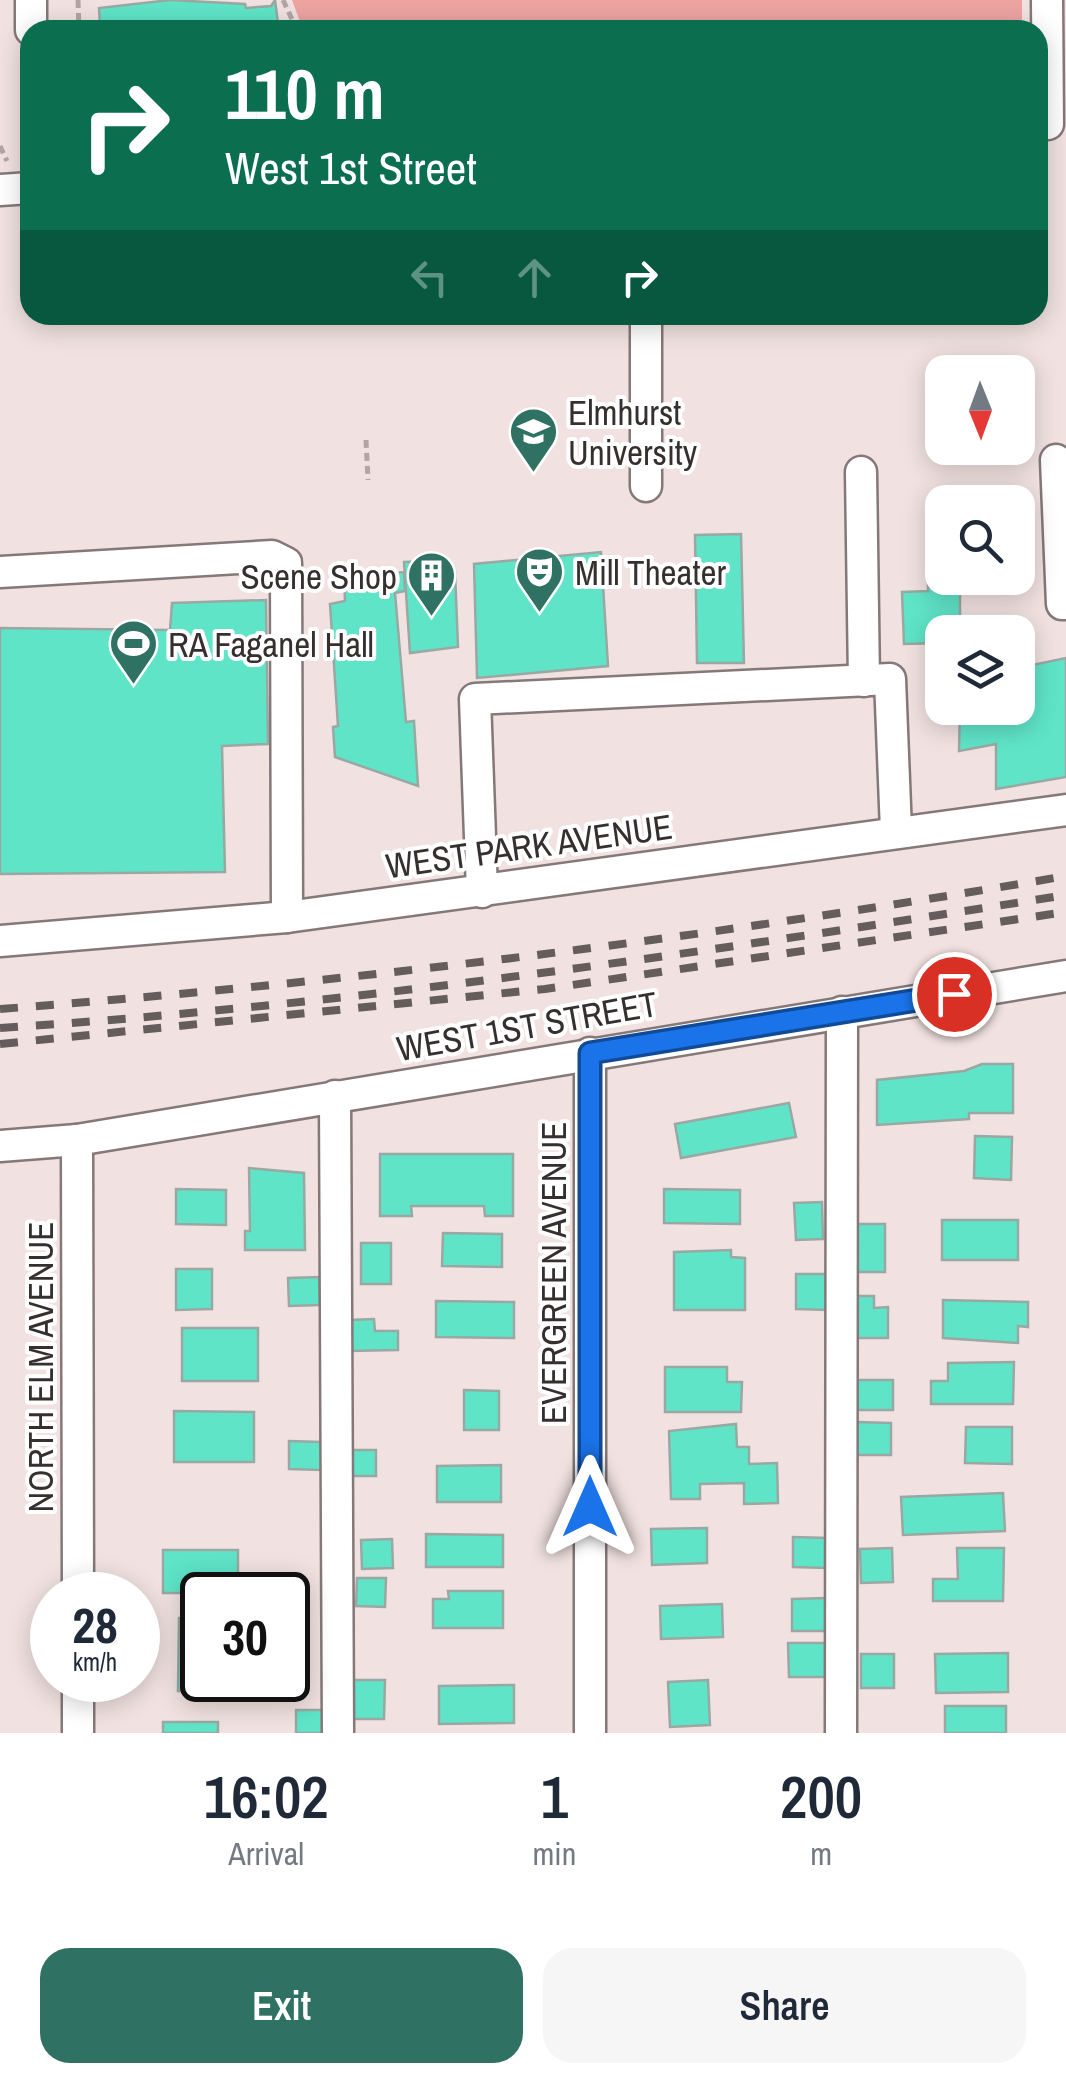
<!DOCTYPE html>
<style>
:root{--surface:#fff;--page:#f6f6f7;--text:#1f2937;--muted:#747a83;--accent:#2f7264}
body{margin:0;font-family:"Archivo Narrow",sans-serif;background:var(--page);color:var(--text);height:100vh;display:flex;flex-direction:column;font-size:38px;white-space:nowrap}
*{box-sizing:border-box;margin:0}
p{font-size:32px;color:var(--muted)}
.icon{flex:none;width:55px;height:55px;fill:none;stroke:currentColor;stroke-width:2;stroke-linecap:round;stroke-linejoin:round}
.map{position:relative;height:1733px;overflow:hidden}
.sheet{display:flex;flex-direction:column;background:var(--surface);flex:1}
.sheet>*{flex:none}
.top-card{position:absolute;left:20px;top:20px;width:1028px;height:305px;border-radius:30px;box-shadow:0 5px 25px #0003;background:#0b6e4f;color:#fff;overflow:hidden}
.needle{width:65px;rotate:179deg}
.fabs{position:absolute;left:925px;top:355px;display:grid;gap:20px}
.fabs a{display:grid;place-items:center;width:110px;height:110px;border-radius:20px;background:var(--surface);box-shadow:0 5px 25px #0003;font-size:50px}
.speed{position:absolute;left:30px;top:1572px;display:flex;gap:20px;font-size:50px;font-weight:700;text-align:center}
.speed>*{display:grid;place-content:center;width:130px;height:130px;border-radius:50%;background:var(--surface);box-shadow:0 5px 25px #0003;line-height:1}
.speed small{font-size:25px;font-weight:400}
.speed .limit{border:5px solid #111;border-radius:15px;background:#fff;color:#111}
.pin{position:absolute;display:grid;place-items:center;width:85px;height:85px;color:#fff;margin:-42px;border:5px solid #fff;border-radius:50%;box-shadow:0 2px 10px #0007}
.me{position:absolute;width:110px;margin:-55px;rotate:0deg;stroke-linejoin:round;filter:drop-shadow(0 0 8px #0008)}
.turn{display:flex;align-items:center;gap:35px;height:210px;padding:0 40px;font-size:45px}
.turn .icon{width:130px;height:130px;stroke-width:2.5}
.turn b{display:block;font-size:70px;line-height:85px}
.lanes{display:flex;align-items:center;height:95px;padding:0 40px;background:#0003;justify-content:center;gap:50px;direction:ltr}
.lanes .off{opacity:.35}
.eta{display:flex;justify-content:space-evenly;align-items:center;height:170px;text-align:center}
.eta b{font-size:60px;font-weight:600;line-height:70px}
.button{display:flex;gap:20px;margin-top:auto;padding:20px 40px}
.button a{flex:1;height:115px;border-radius:30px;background:var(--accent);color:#fff;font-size:40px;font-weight:600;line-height:115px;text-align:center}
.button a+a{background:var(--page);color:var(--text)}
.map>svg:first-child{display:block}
</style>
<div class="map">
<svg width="1066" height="1733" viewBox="0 0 1066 1733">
<rect width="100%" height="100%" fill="#f1e2e1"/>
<polygon fill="#eda4a1" points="292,0 1022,0 1022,30 303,30"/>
<g fill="#5fe4c8" stroke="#9aa8a4" stroke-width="2.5">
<polygon points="170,0 245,4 246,8 271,6 275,0 278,23 287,23 290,30 88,30 91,25 100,25 99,8"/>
<polygon points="741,534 744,663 697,663 695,535"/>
<polygon points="601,552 608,666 477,678 474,564"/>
<polygon points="436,561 436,570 455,572 458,647 410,653 404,562"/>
<polygon points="942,568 942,578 960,578 960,632 942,632 942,643 904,644 902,592 928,591 928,569"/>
<polygon points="404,572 405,591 395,593 406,722 414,721 418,786 335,757 333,727 338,726 330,604 345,601 344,578"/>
<polygon points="266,600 268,744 222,746 225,872 0,874 0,628 170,630 172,603"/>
<polygon points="1066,658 1066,777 996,789 996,744 959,751 960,708 1018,708 1018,668"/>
<polygon points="982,1064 1013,1064 1013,1113 969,1113 969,1119 877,1125 877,1080 964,1071"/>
<polygon points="789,1103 796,1137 681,1158 675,1124"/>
<polygon points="975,1136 1012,1137 1011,1180 974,1178"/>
<polygon points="380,1154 513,1154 513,1216 485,1216 484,1206 411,1206 412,1216 380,1216"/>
<polygon points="249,1168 304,1173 305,1250 245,1250 245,1231 250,1231"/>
<polygon points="176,1189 226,1190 226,1225 176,1224"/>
<polygon points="664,1189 740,1190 740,1224 664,1223"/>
<polygon points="822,1202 823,1239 796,1240 794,1203"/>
<rect x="942" y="1220" width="76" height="40"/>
<rect x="857" y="1224" width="28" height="48"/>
<polygon points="443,1233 502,1234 502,1267 442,1266"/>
<rect x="361" y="1243" width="30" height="41"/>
<polygon points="731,1250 731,1257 745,1258 745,1310 674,1310 674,1252"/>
<polygon points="176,1269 212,1269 212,1309 176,1310"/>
<polygon points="796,1274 828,1274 827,1310 796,1309"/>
<polygon points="319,1277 320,1305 289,1306 288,1278"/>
<polygon points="852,1296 874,1296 874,1308 888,1307 888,1338 852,1338"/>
<polygon points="943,1300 1028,1302 1028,1327 1018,1326 1018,1343 943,1338"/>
<polygon points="436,1301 514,1302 514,1338 436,1337"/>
<polygon points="374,1319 375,1331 398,1331 398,1350 348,1351 348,1320"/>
<rect x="182" y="1328" width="76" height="53"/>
<polygon points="1014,1362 1013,1404 931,1404 931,1381 948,1381 948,1363"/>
<polygon points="665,1367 727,1367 727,1382 742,1382 741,1412 665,1412"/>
<rect x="857" y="1380" width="36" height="30"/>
<polygon points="464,1390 499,1391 499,1430 464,1430"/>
<polygon points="174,1411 254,1412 254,1462 174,1462"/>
<polygon points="857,1422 891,1423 891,1455 856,1455"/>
<polygon points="736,1424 737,1447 749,1447 749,1464 777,1463 778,1503 744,1504 744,1483 700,1484 700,1499 671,1499 669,1431"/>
<polygon points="966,1427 1012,1427 1012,1464 965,1463"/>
<polygon points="289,1441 321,1442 321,1470 289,1469"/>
<rect x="350" y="1450" width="26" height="26"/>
<polygon points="501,1465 501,1502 437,1502 437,1466"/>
<polygon points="1003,1493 1005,1531 903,1535 901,1497"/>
<polygon points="707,1528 707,1563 652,1565 651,1529"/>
<polygon points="426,1534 503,1535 503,1567 426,1567"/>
<polygon points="793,1537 828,1538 827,1568 793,1567"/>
<polygon points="392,1539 393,1568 362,1569 361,1540"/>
<polygon points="892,1548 893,1582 861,1583 860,1549"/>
<polygon points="957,1548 1004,1548 1003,1601 933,1601 933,1579 958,1579"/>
<rect x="163" y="1550" width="75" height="43"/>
<polygon points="357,1578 386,1578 385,1607 356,1606"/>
<polygon points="448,1591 503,1591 503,1628 433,1628 433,1599 449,1599"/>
<polygon points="826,1598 827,1631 792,1631 792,1599"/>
<polygon points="722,1604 723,1637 661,1639 660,1606"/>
<polygon points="179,1618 202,1618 202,1680 211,1680 211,1692 178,1691"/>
<polygon points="788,1643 831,1643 831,1677 789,1677"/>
<polygon points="1008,1653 1008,1692 936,1693 935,1654"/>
<rect x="861" y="1654" width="33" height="34"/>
<polygon points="353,1680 385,1680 384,1719 352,1719"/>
<polygon points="708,1680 710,1725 670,1727 668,1682"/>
<polygon points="514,1685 514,1723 439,1724 439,1686"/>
<rect x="945" y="1706" width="61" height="27"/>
<rect x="296" y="1710" width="28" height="23"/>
<rect x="163" y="1722" width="55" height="11"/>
</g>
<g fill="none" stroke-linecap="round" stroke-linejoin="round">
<defs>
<g id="minor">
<polyline points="31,0 31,30"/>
<polyline points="1047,0 1048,124"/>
<polyline points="0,190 30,188"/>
<polyline points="646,315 646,486"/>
<polyline points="1056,460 1062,604 1066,604"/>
<polyline points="861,472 864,681"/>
<polyline points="0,572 272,556 286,563 287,917"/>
<polyline points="482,892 475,699 890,679 896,831"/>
<polyline points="0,941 287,917 1066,810"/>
<polyline points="335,1096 338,1733"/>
<polyline points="77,1140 78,1595"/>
<polyline points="0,1146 77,1140 1066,976"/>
<polyline points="78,1680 78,1733"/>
<polyline points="590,1733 590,1053"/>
<polyline points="841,1733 842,1012"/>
</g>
</defs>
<use href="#minor" stroke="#857878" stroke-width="35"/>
<g stroke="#b2a6a5" stroke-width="5" stroke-dasharray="8 5" stroke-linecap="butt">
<polyline points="78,0 79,30"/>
<polyline points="283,0 297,30"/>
<polyline points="0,146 7,161"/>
<polyline points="366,440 368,480"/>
</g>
<use href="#minor" stroke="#fff" stroke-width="30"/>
<g stroke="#645d5c" stroke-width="8" stroke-dasharray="18 18" stroke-linecap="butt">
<path d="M 0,1009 C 357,982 713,937 1066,876"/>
<path d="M 0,1028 C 357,1005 713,951 1066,895"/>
<polyline points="0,1044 545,989 1066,912"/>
</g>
</g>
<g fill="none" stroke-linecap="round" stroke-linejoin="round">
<defs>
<polyline id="route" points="590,1507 590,1053 954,994"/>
</defs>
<use href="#route" stroke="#114b97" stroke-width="25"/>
<use href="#route" stroke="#1a73e8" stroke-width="18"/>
</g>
<defs>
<symbol id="university-pin" viewBox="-11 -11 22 30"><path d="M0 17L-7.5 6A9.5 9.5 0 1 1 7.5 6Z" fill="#2f7264" stroke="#fff"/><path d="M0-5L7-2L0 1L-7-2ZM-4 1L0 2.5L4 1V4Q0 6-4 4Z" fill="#fff"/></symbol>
<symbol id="theatre-pin" viewBox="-11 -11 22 30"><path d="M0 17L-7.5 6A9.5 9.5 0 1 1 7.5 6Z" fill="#2f7264" stroke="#fff"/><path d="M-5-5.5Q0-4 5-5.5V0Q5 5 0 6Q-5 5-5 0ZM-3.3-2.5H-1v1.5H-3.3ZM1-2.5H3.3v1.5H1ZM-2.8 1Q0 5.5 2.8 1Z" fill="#fff"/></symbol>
<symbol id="building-pin" viewBox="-11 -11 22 30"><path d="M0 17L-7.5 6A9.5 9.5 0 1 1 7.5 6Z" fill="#2f7264" stroke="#fff"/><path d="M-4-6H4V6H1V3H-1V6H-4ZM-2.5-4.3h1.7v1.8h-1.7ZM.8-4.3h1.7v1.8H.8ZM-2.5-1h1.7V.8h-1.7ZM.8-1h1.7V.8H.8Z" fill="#fff"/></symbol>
<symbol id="stadium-pin" viewBox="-11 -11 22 30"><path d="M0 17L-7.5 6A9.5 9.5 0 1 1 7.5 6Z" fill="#2f7264" stroke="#fff"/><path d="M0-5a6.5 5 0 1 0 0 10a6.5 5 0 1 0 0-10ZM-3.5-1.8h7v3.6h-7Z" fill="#fff"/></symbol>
</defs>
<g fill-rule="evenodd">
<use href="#university-pin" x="506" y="404" width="55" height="75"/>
<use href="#theatre-pin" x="512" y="544" width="55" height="75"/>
<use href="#building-pin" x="404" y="548" width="55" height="75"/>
<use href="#stadium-pin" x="106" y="616" width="55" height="75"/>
</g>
<g text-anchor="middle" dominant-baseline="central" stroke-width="8" stroke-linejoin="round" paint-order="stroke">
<g font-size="35" fill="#35302f" stroke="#fff" text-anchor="start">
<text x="568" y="412">Elmhurst<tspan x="568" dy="40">University</tspan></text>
<text x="575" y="572">Mill Theater</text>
<text x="397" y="576" text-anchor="end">Scene Shop</text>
<text x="168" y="644">RA Faganel Hall</text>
</g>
<g font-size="35" fill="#35302f" stroke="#fff">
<text transform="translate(529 846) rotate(-8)">WEST PARK AVENUE</text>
<text transform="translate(527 1026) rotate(-10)">WEST 1ST STREET</text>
<text transform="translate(553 1273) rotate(-90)">EVERGREEN AVENUE</text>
<text transform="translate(40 1367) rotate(-90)">NORTH ELM AVENUE</text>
</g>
</g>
</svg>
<div class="fabs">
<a><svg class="needle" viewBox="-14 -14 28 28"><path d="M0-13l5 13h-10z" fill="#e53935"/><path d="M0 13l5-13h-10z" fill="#747a83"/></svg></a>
<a><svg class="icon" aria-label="search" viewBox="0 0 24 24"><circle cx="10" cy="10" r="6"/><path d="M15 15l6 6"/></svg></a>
<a><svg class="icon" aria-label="layers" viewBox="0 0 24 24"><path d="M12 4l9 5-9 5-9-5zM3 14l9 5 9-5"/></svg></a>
</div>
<div class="speed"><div>28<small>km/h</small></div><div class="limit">30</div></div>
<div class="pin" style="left:954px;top:994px;background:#d93025"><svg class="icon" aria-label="arrive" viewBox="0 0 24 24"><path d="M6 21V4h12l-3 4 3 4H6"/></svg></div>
<svg class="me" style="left:590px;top:1507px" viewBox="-20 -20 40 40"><path d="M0-17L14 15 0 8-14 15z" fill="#1a73e8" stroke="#fff" stroke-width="4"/></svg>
<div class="top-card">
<div class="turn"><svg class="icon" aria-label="right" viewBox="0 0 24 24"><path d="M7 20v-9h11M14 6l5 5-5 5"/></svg><div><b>110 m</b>West 1st Street</div></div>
<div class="lanes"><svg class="icon off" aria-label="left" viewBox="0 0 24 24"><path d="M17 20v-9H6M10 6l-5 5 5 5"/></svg><svg class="icon off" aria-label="ahead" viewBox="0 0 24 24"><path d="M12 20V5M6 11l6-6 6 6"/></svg><svg class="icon" aria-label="right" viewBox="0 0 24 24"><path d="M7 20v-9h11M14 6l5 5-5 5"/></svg></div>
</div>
</div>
<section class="sheet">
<div class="eta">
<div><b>16:02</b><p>Arrival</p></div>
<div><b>1</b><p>min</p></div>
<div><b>200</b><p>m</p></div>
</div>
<div class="button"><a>Exit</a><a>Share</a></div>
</section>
